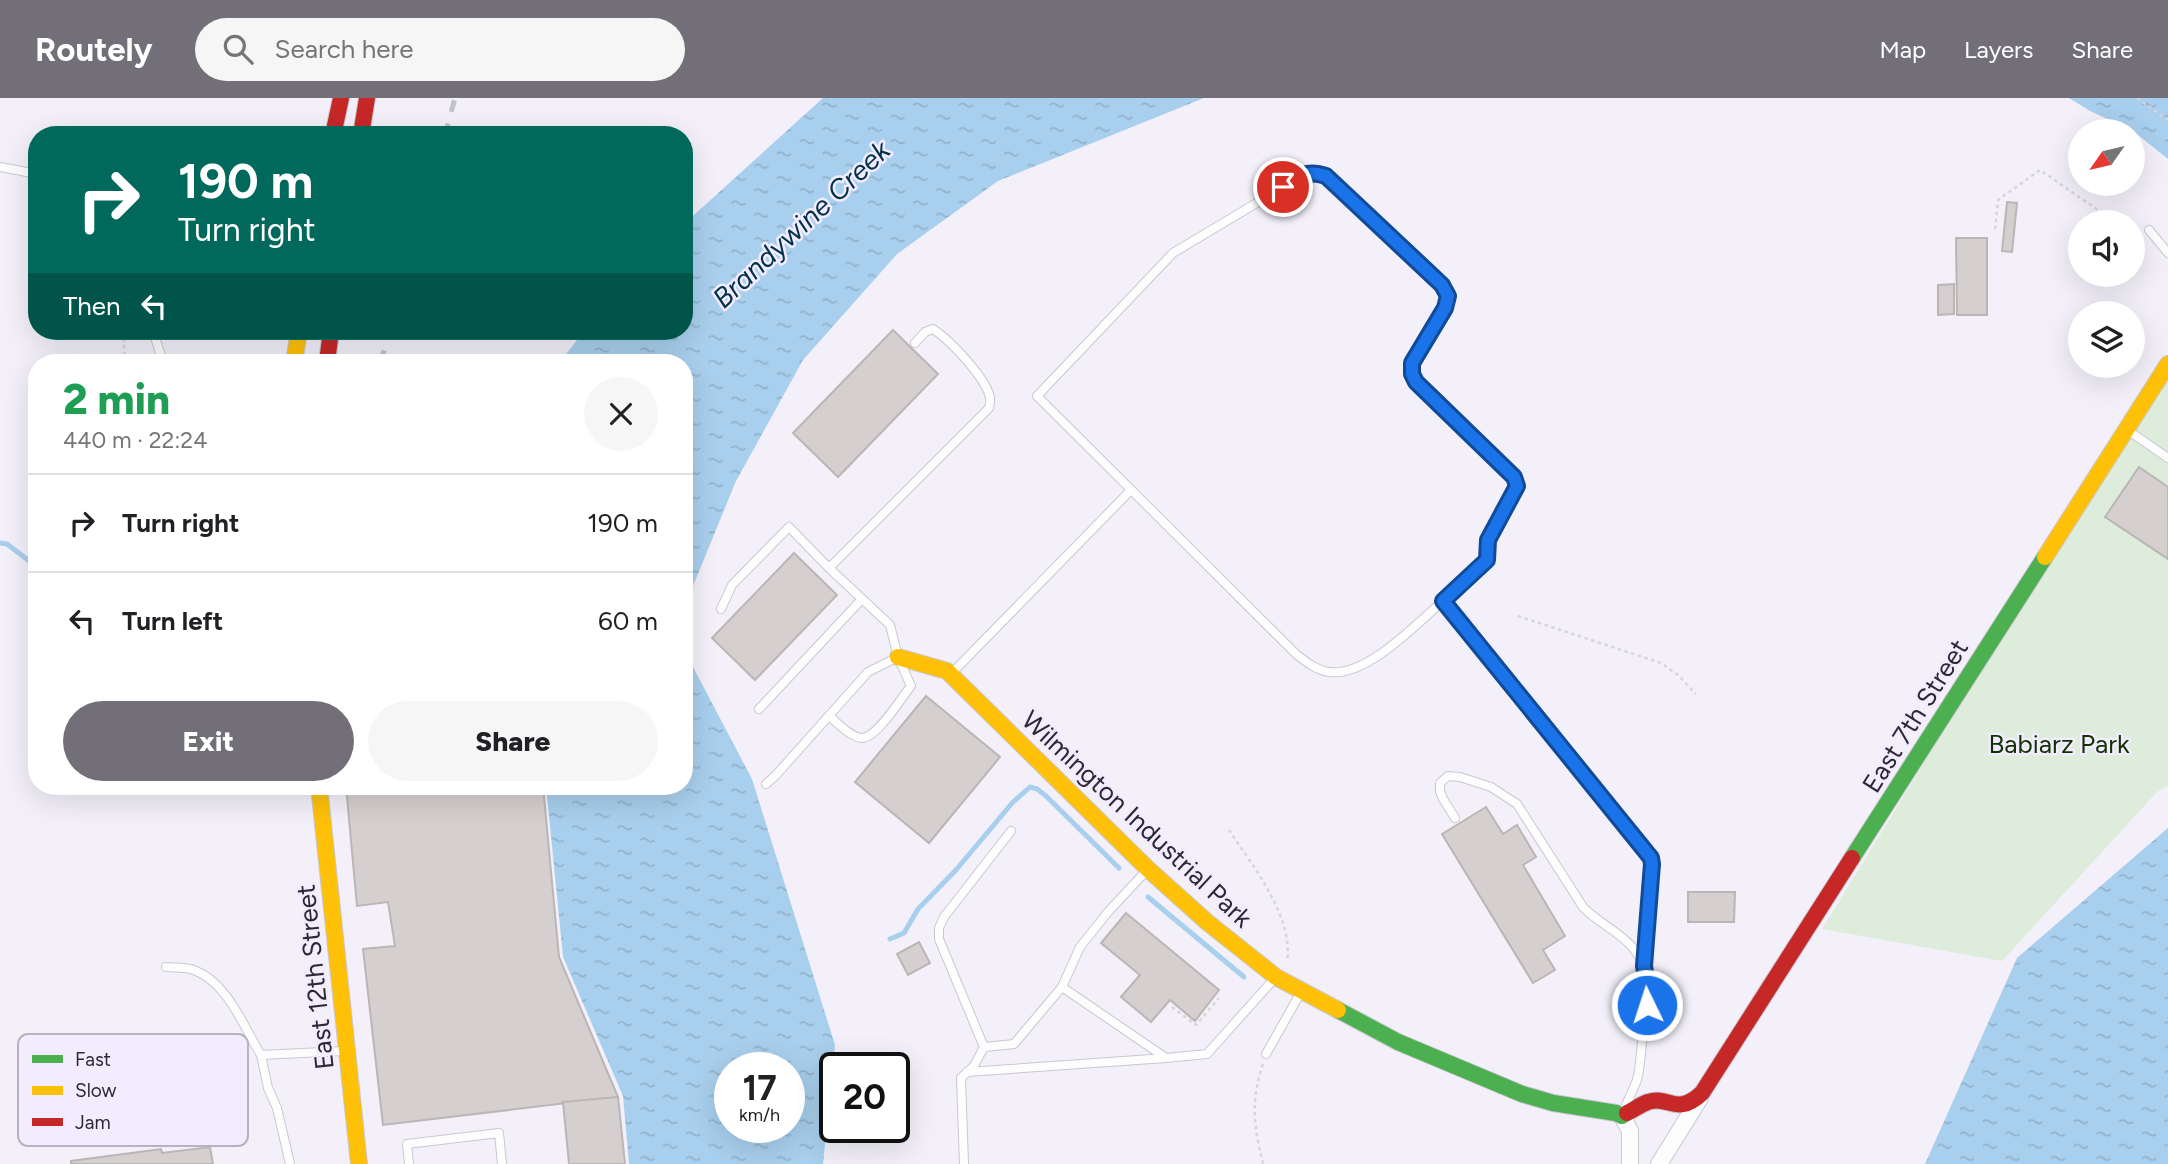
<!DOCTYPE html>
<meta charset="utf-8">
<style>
:root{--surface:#fff;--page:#f6f6f6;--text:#202124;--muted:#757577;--line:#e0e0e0;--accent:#726f79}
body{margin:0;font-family:Figtree,sans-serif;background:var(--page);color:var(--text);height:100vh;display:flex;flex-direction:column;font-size:26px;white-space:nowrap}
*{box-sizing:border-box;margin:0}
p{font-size:23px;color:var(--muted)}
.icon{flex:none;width:38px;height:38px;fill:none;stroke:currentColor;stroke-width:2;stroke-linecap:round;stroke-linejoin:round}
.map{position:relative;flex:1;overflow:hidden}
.drawer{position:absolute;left:28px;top:256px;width:665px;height:441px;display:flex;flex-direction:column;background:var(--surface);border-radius:28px;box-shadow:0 7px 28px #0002}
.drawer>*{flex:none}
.top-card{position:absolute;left:28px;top:28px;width:665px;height:214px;border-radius:28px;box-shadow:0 7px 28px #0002;background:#00695c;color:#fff;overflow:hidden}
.needle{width:46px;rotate:236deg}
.buttons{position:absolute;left:2068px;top:21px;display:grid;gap:14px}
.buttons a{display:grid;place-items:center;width:77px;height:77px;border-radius:50%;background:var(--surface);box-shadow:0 7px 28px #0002;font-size:35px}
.speed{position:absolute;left:714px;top:954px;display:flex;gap:14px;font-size:35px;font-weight:700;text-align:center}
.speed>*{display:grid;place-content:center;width:91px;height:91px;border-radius:50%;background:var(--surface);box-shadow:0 7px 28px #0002;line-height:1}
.speed small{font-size:18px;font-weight:400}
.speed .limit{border:4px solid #111;border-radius:10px;background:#fff;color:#111}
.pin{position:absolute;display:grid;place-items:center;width:60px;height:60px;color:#fff;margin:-30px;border:4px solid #fff;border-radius:50%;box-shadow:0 2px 7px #0007}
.me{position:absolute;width:77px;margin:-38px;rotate:356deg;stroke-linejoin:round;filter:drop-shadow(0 0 5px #0008)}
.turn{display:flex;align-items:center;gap:24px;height:147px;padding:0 35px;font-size:32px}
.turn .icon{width:91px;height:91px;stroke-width:2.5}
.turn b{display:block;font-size:49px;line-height:60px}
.then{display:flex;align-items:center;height:66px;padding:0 35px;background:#0003;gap:14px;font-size:26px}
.round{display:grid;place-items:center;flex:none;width:74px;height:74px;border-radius:37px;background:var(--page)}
.overview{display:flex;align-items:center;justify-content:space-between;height:119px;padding:0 35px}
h1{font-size:42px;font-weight:800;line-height:52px;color:#1e9e55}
.cta{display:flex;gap:14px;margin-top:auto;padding:14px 35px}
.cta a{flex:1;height:80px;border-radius:42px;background:var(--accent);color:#fff;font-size:28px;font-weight:800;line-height:80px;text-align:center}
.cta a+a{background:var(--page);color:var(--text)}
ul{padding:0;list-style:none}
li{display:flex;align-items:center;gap:21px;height:98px;padding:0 35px;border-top:2px solid var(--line)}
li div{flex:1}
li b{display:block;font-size:26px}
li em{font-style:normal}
header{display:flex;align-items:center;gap:42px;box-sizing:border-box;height:98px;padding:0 35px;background:var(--accent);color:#fff}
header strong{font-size:33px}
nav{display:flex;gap:38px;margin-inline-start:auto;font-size:24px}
.search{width:490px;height:63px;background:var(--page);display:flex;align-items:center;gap:18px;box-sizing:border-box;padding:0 24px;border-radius:38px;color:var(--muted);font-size:26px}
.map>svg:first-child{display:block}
</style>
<header>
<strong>Routely</strong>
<div class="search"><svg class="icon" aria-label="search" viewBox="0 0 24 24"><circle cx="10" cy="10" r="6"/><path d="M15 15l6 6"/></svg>Search here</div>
<nav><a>Map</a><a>Layers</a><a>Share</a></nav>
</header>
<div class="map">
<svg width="2168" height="1066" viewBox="0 0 2168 1066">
<defs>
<pattern id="water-ripples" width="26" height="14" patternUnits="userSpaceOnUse" patternTransform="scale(1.75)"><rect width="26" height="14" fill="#a8cfed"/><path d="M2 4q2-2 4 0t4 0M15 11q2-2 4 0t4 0" fill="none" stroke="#91b2cc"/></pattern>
</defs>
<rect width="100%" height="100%" fill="#f3f0fa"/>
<polygon fill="#deecdb" points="2168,268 2168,687 2157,694 2002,863 1822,831"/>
<g fill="url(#water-ripples)" fill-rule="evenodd">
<polygon points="823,0 1204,0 998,83 897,156 803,262 736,383 684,510 684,264 560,264 584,233 684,233 684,126"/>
<polygon points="2069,0 2168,0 2168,61 2133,33 2090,13"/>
<path d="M 684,552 L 752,681 L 835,947 L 823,1066 L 629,1066 L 623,998 L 563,859 L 546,688 L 684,688 ZM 730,970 L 789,970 L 789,1029 L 730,1029 Z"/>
<polygon points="2168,730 2168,1066 1925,1066 2017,860"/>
</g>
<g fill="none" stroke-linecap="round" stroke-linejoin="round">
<g stroke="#a8cfed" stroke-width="5">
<polyline points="0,445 7,446 37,469"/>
<polyline points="1148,799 1244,879"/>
<polyline points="890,841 904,835 918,811 956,772 1013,704 1030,689 1037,691 1046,698 1119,770"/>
</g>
</g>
<g fill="#d5d0cf" stroke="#bab6b6" stroke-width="2">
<polygon points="2007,104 2017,105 2012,154 2002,153"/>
<polygon points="1956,140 1987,140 1987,217 1957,217"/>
<polygon points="1954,186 1954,216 1938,217 1938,187"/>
<polygon points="893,232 938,276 838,379 793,335"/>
<polygon points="2139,369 2168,389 2168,461 2105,419"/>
<polygon points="794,455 837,497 755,582 712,540"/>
<polygon points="926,598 1000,659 929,745 855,684"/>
<polygon points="346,688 543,688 559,859 618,999 383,1027 363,851 395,848 388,804 357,808"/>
<polygon points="1486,709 1503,736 1517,727 1536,759 1523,767 1565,838 1543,852 1555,872 1533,885 1442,736"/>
<polygon points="1688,794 1735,794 1734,824 1688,824"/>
<polygon points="1126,815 1219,892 1195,923 1170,902 1151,924 1121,899 1140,877 1101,845"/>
<polygon points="919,844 930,865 908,877 897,856"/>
<polygon points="618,999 625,1066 569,1066 563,1004"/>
<polygon points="210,1049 213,1066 71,1066 71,1063 161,1051 162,1055"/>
</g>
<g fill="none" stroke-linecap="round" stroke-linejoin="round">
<defs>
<g id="lane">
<polyline points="0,69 37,76"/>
<polyline points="2149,132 2168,155"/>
<polyline points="153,233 163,264"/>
<polyline points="2129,333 2168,360"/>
<path d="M 829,470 L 989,310 C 990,308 990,301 990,299 C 985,279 950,242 933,231 L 925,234 L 915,245"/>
<path d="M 1443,503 L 1487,462 L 1488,442 L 1517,388 L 1514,379 L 1416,284 L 1412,276 L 1412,265 L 1445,210 L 1448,198 L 1442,187 L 1326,78 L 1315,74 L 1305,76 L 1173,155 L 1037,298 L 1296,556 C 1306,564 1316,572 1329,574 C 1367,579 1416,526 1443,503 L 1651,760 L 1652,766 L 1644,868"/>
<path d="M 721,511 L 732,487 L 789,429 L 829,470 L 890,527 L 898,559 L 911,588 C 901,600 877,640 862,640 C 850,639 838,625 829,618"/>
<polyline points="952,575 1131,392"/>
<polyline points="759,611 862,501"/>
<polyline points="766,686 776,677 868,574 898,559"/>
<path d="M 1455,720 L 1443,701 L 1440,693 L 1440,685 L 1448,678 L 1460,679 L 1491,689 L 1517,706 L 1583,809 C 1598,825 1619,833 1633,850 C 1655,876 1646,913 1642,944 C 1641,956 1640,970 1637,982 C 1633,992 1628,1002 1624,1012"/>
<polyline points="1011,733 944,819 939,830 939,841 984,949 1014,946 1062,889 1080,849 1108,814 1148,771"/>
<path d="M 166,869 C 175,870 185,869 194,872 C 228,885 243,928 261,957 L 344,953"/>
<polyline points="1062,889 1166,960 1207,956 1274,881"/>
<polyline points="1266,956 1301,894"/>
<polyline points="261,957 268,990 277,1010 290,1066"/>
<polyline points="967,974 1166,960"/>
<polyline points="409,1066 407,1046 499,1035 502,1066"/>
<polyline points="964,1066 961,980 974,968 984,949"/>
</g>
<g id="street">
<polyline points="1622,1018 1630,1033 1630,1066"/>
<polyline points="1659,1066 1700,1000"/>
</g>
<g id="fast">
<polyline points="1852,760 2045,459"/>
<polyline points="1338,912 1398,944 1522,996 1553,1005 1616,1015 1622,1018 1627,1015"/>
</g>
<g id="slow">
<polyline points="294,264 299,233"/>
<polyline points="2045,459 2168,266"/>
<polyline points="898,559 947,573 1148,771 1207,824 1276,879 1338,912"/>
<polyline points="319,688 359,1066"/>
</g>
<g id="jam">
<polyline points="333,37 341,0"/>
<polyline points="361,37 367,0"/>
<polyline points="327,264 331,233"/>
<path d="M 1627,1015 C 1634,1012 1641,1006 1648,1004 C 1670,997 1676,1019 1702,995 L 1852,760"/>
</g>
</defs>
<use href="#lane" stroke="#cac7d1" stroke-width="10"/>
<use href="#street" stroke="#cac7d1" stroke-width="18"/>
<use href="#fast" stroke="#cac7d1" stroke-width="18"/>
<use href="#slow" stroke="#cac7d1" stroke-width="18"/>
<use href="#jam" stroke="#cac7d1" stroke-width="18"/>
<g stroke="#d6d5d8" stroke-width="2.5" stroke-dasharray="3.5 3.5" stroke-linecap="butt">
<polyline points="2137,0 2168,22"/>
<polyline points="1995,131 1998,102 2040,72 2101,114 2128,124"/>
<polyline points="123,233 125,264"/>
<polyline points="1518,518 1661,565 1678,577 1696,596"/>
<path d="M 1229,732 C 1252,767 1294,819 1287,863"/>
<polyline points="1172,909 1196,927 1219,900"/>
<path d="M 1263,966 C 1250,1004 1254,1028 1263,1066"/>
</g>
<use href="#lane" stroke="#fdfdfe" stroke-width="8"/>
<use href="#street" stroke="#fdfdfe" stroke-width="16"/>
<use href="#fast" stroke="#4caf50" stroke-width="16"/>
<use href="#slow" stroke="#ffc107" stroke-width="16"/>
<use href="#jam" stroke="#c62828" stroke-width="16"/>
<g stroke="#c3c3c5" stroke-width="5" stroke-dasharray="12 12" stroke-linecap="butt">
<polyline points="445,37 455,0"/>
<polyline points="381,264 389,233"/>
</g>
</g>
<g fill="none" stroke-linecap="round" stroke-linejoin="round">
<defs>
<path id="route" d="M 1283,89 C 1300,79 1306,71 1326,78 L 1442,187 L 1448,198 L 1445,210 L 1412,265 L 1412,276 L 1416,284 L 1514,379 L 1517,388 L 1488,442 L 1487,462 L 1443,503 L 1651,760 L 1652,766 L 1644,868 L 1647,885 L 1647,907"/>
</defs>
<use href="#route" stroke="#114b97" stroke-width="18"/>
<use href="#route" stroke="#1a73e8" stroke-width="12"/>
</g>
<g text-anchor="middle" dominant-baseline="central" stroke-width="5" stroke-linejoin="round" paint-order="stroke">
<g font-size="26" fill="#2d2934" stroke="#f2ecfe">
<text transform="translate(1915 618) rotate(-58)">East 7th Street</text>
<text transform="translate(1137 721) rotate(43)">Wilmington Industrial Park</text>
<text transform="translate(315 879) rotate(-96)">East 12th Street</text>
</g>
<g font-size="26" fill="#113200" stroke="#f2ecfe">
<text x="2059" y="646">Babiarz Park</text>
</g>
<g font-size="28" font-style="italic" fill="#00314a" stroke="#f2ecfe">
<text transform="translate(801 126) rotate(-43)">Brandywine Creek</text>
</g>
</g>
<rect x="18" y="936" width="230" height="112" rx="10" fill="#f2ecfe" stroke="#b7b2c1" stroke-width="2"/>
<rect x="32" y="957" width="31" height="8" fill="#4caf50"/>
<rect x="32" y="988" width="31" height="9" fill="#ffc107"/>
<rect x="32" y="1020" width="31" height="8" fill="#c62828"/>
<g font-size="19" fill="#2d2934">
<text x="75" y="968">Fast</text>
<text x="75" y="999">Slow</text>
<text x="75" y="1031">Jam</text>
</g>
</svg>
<div class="buttons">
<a><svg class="needle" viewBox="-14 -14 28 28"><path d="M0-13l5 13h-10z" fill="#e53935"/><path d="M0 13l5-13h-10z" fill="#757577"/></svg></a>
<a><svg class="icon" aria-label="sound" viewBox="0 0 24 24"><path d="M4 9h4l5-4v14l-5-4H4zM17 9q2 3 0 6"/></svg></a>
<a><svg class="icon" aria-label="layers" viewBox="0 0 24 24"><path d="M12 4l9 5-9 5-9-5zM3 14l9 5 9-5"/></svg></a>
</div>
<div class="speed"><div>17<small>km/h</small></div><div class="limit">20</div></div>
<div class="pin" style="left:1283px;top:89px;background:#d93025"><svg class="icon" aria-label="arrive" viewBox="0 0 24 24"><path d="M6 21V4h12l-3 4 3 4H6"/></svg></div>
<svg class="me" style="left:1647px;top:907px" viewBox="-20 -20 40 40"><circle r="17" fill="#1a73e8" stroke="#fff" stroke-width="3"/><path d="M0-11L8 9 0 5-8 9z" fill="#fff"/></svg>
<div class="top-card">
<div class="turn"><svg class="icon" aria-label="right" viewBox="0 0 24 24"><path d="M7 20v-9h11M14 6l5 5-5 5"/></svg><div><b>190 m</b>Turn right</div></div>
<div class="then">Then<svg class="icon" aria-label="left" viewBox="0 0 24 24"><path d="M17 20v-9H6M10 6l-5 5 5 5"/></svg></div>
</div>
<section class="drawer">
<div class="overview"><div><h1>2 min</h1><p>440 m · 22:24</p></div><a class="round"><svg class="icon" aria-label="close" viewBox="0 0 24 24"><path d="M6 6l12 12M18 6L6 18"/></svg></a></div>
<ul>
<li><svg class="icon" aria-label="right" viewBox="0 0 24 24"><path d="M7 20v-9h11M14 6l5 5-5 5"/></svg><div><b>Turn right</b></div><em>190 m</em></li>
<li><svg class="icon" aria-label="left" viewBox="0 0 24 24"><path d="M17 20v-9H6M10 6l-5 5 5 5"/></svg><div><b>Turn left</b></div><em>60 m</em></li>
</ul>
<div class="cta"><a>Exit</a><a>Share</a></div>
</section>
</div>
